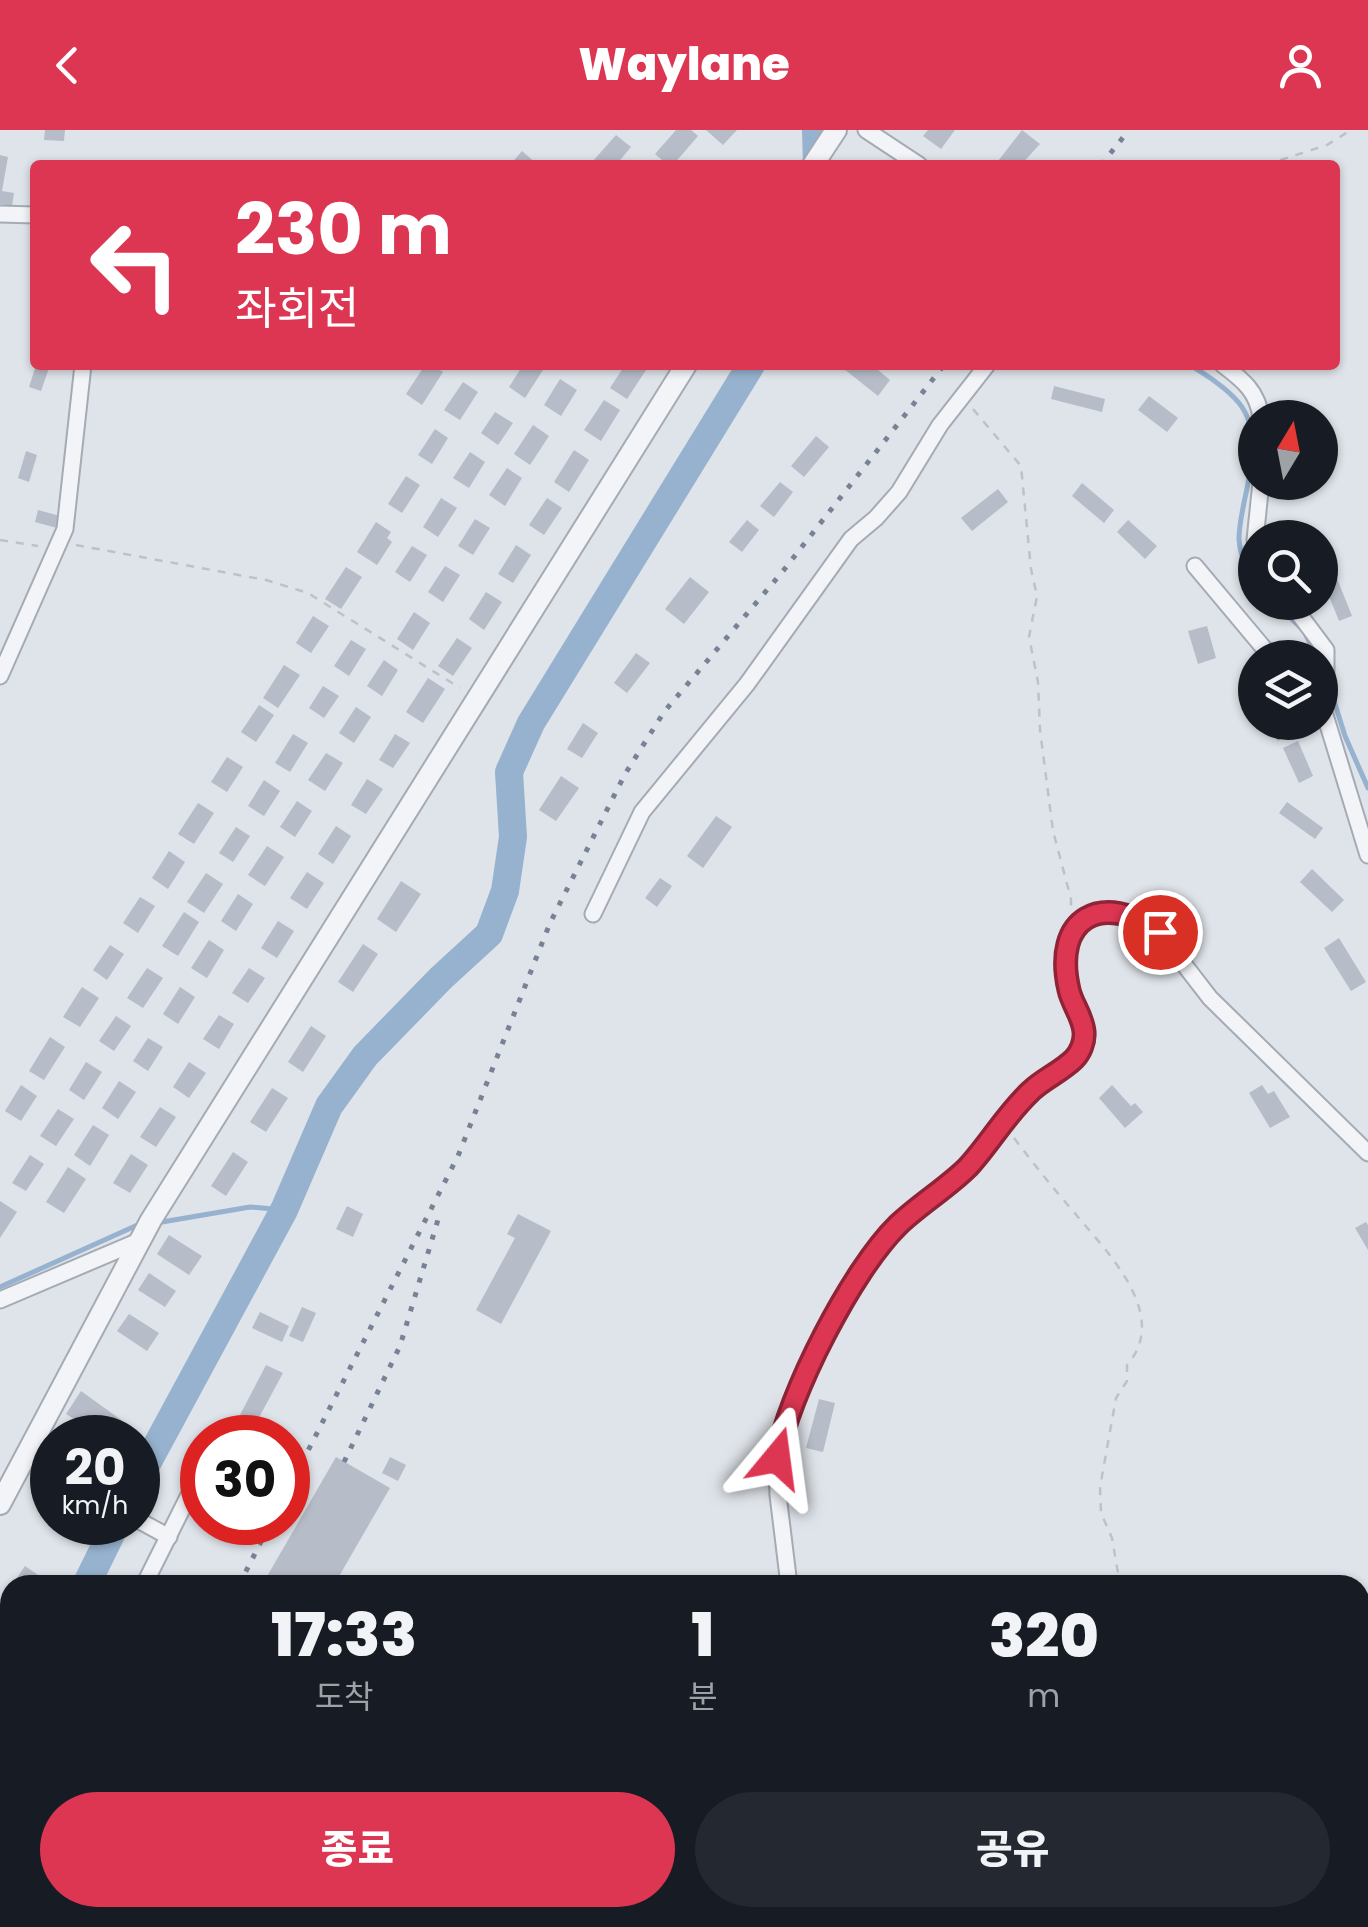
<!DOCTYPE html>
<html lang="ko">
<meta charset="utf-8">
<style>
:root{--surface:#171b24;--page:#242831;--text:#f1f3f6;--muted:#9ea1a6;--accent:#dd3653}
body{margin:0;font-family:Poppins,"Noto Sans KR",sans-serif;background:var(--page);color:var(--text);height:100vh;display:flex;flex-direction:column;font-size:38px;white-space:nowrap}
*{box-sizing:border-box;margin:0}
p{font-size:32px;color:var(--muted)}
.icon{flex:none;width:55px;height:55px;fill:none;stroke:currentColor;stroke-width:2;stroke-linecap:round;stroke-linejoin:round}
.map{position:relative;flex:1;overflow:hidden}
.details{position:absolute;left:0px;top:1445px;width:1370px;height:352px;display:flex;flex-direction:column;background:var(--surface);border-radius:30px 30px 0 0;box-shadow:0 2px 8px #0004}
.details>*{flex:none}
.top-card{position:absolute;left:30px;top:30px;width:1310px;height:210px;border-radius:10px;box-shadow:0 2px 8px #0004;background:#dd3653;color:#fff;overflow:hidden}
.needle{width:65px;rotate:10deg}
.tools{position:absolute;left:1238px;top:270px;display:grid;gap:20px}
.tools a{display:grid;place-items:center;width:100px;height:100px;border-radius:50%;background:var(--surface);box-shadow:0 2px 8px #0004;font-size:50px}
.speed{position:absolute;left:30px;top:1285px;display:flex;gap:20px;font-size:50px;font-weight:700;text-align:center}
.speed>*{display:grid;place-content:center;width:130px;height:130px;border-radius:50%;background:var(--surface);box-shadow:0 2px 8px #0004;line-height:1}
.speed small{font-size:25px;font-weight:400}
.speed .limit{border:15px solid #d22;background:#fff;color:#111}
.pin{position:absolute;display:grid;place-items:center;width:85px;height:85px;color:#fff;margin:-42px;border:5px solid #fff;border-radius:50%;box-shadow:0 2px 10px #0007}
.me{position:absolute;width:110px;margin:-55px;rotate:16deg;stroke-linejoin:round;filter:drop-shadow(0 0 8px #0008)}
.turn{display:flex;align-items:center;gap:35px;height:210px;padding:0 40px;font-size:45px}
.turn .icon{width:130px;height:130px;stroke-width:2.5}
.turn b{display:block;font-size:70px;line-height:85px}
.eta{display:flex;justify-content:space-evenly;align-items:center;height:170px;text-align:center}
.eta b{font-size:60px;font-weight:800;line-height:70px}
.action{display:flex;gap:20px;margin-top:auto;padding:20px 40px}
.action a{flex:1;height:115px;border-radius:60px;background:var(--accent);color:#fff;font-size:40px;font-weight:800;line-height:115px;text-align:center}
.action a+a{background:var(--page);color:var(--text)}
header{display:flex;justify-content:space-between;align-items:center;height:130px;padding:0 40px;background:var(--accent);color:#fff;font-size:45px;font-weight:800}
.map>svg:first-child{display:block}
</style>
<header><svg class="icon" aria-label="back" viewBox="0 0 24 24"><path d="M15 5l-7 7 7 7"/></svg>Waylane<svg class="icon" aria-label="person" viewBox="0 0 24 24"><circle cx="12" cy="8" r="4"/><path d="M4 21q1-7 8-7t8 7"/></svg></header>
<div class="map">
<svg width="1368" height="1797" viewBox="0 0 1368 1797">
<rect width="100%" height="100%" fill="#dfe4ea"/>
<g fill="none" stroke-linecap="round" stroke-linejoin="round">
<g stroke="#96b2ce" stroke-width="5">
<path d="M 1190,235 C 1206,245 1227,258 1239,273 C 1270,312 1239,367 1239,409 C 1240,426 1247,439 1255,452"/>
<polyline points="1274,472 1304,501 1317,528"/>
<polyline points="1330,558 1345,606 1368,658"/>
<polyline points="162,1092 250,1077 284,1080"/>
<polyline points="0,1157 142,1093"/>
</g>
<g stroke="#96b2ce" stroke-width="28">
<polyline points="816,0 817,35"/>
<polyline points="138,1350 284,1080 329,976 365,926 441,848 489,804 505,761 513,707 509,642 531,593 751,235"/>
<polyline points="86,1455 117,1392"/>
<polyline points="0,1619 10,1600"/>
</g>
</g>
<g fill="#b6bdc8">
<polygon points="45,0 65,0 64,11 44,10"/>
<polygon points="676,0 691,0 698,6 673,35 668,35 655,24"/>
<polygon points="706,0 737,0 723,15"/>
<polygon points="928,0 955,0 941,19 923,6"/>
<polygon points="1022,0 1040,14 1021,35 995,35"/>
<polygon points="616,5 631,17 616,35 595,35 592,32"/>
<polygon points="522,21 538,35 510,35"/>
<polygon points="0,25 8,27 2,61 14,63 12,76 0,74"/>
<polygon points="36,235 50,235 41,261 29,257"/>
<polygon points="425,235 433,235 443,242 422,275 406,264"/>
<polygon points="523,235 535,235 543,240 525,268 509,257"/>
<polygon points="625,235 648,237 627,269 610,258"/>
<polygon points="839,235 872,235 890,250 878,266"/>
<polygon points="560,249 577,260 561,286 544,275"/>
<polygon points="463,252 478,262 460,290 444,280"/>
<polygon points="1054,256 1105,269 1102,282 1051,269"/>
<polygon points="1149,266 1178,288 1167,302 1138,280"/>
<polygon points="604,270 620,280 601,311 584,300"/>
<polygon points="495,282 513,293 498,315 481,303"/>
<polygon points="533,295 549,306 530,335 514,324"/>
<polygon points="435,299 448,308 432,334 418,325"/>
<polygon points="816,306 829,317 804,347 791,336"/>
<polygon points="574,320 589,330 569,362 554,352"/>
<polygon points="26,321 37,325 29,352 18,348"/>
<polygon points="470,322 485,332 469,358 453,348"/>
<polygon points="507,338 522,348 505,376 489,365"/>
<polygon points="406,346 420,355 402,383 388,374"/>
<polygon points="780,352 793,362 774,387 760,376"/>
<polygon points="1082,353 1114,380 1104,393 1072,366"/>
<polygon points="998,359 1008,372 972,401 961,388"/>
<polygon points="441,368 457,378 438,407 423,397"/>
<polygon points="547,368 562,378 544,405 529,395"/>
<polygon points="38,380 60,386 57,398 35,392"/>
<polygon points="475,389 490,398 473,425 458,416"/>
<polygon points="747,390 759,400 742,422 729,412"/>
<polygon points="1128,390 1157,416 1145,429 1117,402"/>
<polygon points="1297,391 1312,401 1308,408 1287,408"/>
<polygon points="376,392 391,402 387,408 392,412 377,435 357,422"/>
<polygon points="516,415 531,425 513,453 498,444"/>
<polygon points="412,416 427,425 410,452 395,442"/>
<polygon points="445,436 460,445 443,472 428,462"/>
<polygon points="346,437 362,447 341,479 325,469"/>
<polygon points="1336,446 1352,486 1339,491 1323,451"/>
<polygon points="690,447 709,462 684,494 665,479"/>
<polygon points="486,462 502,472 484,500 469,489"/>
<polygon points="414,482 430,493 413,520 397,509"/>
<polygon points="313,486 329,496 311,523 296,513"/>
<polygon points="1207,496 1216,528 1198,534 1188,501"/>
<polygon points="457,508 472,518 453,546 438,536"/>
<polygon points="351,510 366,519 349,546 334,536"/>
<polygon points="636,523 650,533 627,563 614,553"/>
<polygon points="384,530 398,540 382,566 367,556"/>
<polygon points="284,535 300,545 278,578 263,568"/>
<polygon points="428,548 445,559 423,593 406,582"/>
<polygon points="323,556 339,566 324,588 309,578"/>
<polygon points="259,575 274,585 256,612 241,602"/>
<polygon points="356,577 371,587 354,613 339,603"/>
<polygon points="1267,592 1289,592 1294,598 1278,611 1264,595"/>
<polygon points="583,593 598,603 582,628 567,619"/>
<polygon points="293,604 308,613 290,642 275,633"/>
<polygon points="395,604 410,613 393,638 379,630"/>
<polygon points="1298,611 1313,646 1299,653 1283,618"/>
<polygon points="326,623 343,633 325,661 308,650"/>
<polygon points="227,627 243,637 227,662 211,652"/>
<polygon points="561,646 579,658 556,691 539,680"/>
<polygon points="367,649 383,659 366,684 351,675"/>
<polygon points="264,650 280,661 264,686 248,676"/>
<polygon points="297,671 312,681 295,707 280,697"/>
<polygon points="1287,672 1323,698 1315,709 1279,683"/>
<polygon points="198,673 214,683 194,714 178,704"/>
<polygon points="716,686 732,697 703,738 687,726"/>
<polygon points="336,696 351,706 333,734 318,724"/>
<polygon points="236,697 250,706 233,732 219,723"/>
<polygon points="267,716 284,727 265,756 248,745"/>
<polygon points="169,721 185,732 168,759 152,748"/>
<polygon points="1312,739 1344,770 1332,782 1300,752"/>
<polygon points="307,742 324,753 307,779 290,768"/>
<polygon points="206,743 223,754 204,783 187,772"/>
<polygon points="660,748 672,756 657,777 645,768"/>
<polygon points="401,751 421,764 396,802 377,789"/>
<polygon points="238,764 253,774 236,801 221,791"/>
<polygon points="140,767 155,776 138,803 123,793"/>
<polygon points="184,782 199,792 178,826 162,816"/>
<polygon points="278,791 294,801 277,828 261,818"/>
<polygon points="1339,808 1366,852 1351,861 1324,818"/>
<polygon points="209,810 224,820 207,848 191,838"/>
<polygon points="363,814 378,824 353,862 338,852"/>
<polygon points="110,815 124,824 107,850 93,840"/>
<polygon points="147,838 163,848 143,878 127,868"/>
<polygon points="249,838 265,848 248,873 232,863"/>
<polygon points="82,857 99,868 80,897 63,887"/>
<polygon points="180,857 195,867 178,894 163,884"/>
<polygon points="219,885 234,894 219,919 203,909"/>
<polygon points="116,886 131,896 114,921 99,911"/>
<polygon points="311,896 326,906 303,942 288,932"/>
<polygon points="50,907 65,917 44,950 29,941"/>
<polygon points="148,908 163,917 148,941 133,931"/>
<polygon points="86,932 102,942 84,970 69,960"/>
<polygon points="189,932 206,943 189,968 173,957"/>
<polygon points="119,951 136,962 118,989 102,978"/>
<polygon points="21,955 37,966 21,991 5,981"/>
<polygon points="1112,955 1131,976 1135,973 1143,982 1125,998 1099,968"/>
<polygon points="1262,955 1268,964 1274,961 1290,987 1270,998 1249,963"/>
<polygon points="272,958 288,968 266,1002 250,992"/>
<polygon points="160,977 176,987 156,1017 140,1007"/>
<polygon points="58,979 74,989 56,1016 40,1006"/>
<polygon points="93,995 109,1005 90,1036 74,1025"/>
<polygon points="233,1022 248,1032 226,1066 211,1056"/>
<polygon points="131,1024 148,1035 130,1063 113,1053"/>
<polygon points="30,1025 44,1034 26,1061 12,1053"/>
<polygon points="68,1037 86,1049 64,1083 46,1072"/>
<polygon points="0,1071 17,1082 0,1108"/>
<polygon points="347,1076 363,1084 353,1107 336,1099"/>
<polygon points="518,1084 551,1101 501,1194 476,1180 515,1108 507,1104"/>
<polygon points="1366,1092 1368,1095 1368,1120 1355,1098"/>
<polygon points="169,1105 202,1126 189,1145 157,1124"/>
<polygon points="149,1143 176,1161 165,1177 138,1160"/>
<polygon points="302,1177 316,1183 303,1212 289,1206"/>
<polygon points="260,1182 289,1196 282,1212 252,1198"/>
<polygon points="129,1184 159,1203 147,1221 117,1201"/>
<polygon points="266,1235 283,1243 256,1293 240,1285"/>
<polygon points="81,1261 124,1292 119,1301 129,1308 96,1308 98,1304 66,1284"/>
<polygon points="819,1269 835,1273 823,1322 806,1318"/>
<polygon points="336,1327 390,1358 334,1455 262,1455"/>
<polygon points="390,1327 406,1335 398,1351 382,1343"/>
<polygon points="25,1436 41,1447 36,1455 12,1455"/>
<polygon points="269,1788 289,1788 282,1797 273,1797 266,1792"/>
</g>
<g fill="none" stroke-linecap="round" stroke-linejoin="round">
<defs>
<g id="minor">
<polyline points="866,0 919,35"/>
<polyline points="0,84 35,85"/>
<path d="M 1223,235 C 1243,250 1258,262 1261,288"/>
<polyline points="1255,410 1261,352"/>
<polyline points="1195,436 1272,528"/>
<polyline points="1290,472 1326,520 1326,546 1321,572 1368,725"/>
<polyline points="0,546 65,399 83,235"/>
<polyline points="593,784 642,682 747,554 851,409 876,388 899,362 940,295 987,235"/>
<polyline points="0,1170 139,1111"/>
<polyline points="218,1308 220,1304"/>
<polyline points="27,1323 52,1338"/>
<polyline points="138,1390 169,1407"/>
<polyline points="144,1455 202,1339"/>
<polyline points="789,1455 778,1365 777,1328 782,1302 807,1243 873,1122 898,1095 966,1039 1030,961 1075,929 1084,913 1085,900 1069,859 1067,832 1071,803 1090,784 1113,781 1138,786 1159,802 1210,868 1368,1023"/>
<polyline points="0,1729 10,1711"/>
<polyline points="517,1797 519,1788"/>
</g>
<g id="tertiary">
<polyline points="813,35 836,0"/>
<polyline points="0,1374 151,1090 686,235"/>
</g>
</defs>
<use href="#minor" stroke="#a4abb5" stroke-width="19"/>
<use href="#tertiary" stroke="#a4abb5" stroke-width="24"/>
<g stroke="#bdc1c9" stroke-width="2.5" stroke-dasharray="8 8" stroke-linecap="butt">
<polyline points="1265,35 1327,15 1351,0"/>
<polyline points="973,279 1021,336 1031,439 1037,466 1029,507 1038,552 1040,600 1053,701 1071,769 1071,782"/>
<polyline points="0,410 38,416"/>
<polyline points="76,415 266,450 308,463 460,558"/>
<path d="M 1014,1008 C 1033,1033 1052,1057 1073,1081 C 1104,1119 1172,1184 1127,1235 L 1127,1251 L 1116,1268 L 1100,1357 L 1101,1383 L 1112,1408 L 1120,1455"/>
<polyline points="1190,1788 1215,1797"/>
</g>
<use href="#minor" stroke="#f2f4f8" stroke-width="15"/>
<use href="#tertiary" stroke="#f2f4f8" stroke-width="20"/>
<g stroke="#778395" stroke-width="5" stroke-dasharray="5 10" stroke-linecap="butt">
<polyline points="1101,35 1129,0"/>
<polyline points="344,1332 400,1216 440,1083"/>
<polyline points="288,1360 458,1026 550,793 625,644 664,582 783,441 944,235"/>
<polyline points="239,1455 271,1392"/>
<polyline points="233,1797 240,1788"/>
</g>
</g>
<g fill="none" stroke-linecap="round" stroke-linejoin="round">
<defs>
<path id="route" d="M 777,1328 C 788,1265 852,1140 898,1095 C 920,1074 947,1058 968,1037 C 990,1013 1007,983 1031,961 C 1043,949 1061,942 1074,929 C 1080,923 1085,912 1084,902 C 1083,887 1072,874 1069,860 C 1052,787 1102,761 1160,802"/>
</defs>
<use href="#route" stroke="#902336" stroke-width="25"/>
<use href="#route" stroke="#dd3653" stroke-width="18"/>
</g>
</svg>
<div class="tools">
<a><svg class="needle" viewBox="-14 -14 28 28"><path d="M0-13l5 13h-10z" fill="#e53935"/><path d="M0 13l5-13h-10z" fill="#9ea1a6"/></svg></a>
<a><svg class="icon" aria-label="search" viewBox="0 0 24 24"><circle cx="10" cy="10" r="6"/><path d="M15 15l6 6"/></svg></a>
<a><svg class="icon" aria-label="layers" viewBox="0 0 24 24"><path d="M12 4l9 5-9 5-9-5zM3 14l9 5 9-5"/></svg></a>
</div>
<div class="speed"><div>20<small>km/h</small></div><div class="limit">30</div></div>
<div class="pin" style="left:1160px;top:802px;background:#d93025"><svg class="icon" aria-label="arrive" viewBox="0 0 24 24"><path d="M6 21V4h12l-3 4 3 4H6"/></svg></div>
<svg class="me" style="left:777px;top:1328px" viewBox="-20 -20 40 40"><path d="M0-17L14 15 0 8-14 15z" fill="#dd3653" stroke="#fff" stroke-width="4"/></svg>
<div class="top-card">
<div class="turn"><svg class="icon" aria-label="left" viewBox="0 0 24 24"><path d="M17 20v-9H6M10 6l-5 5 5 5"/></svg><div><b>230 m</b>좌회전</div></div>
</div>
<section class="details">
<div class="eta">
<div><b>17:33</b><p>도착</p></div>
<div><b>1</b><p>분</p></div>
<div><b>320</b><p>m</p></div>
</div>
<div class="action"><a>종료</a><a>공유</a></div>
</section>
</div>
